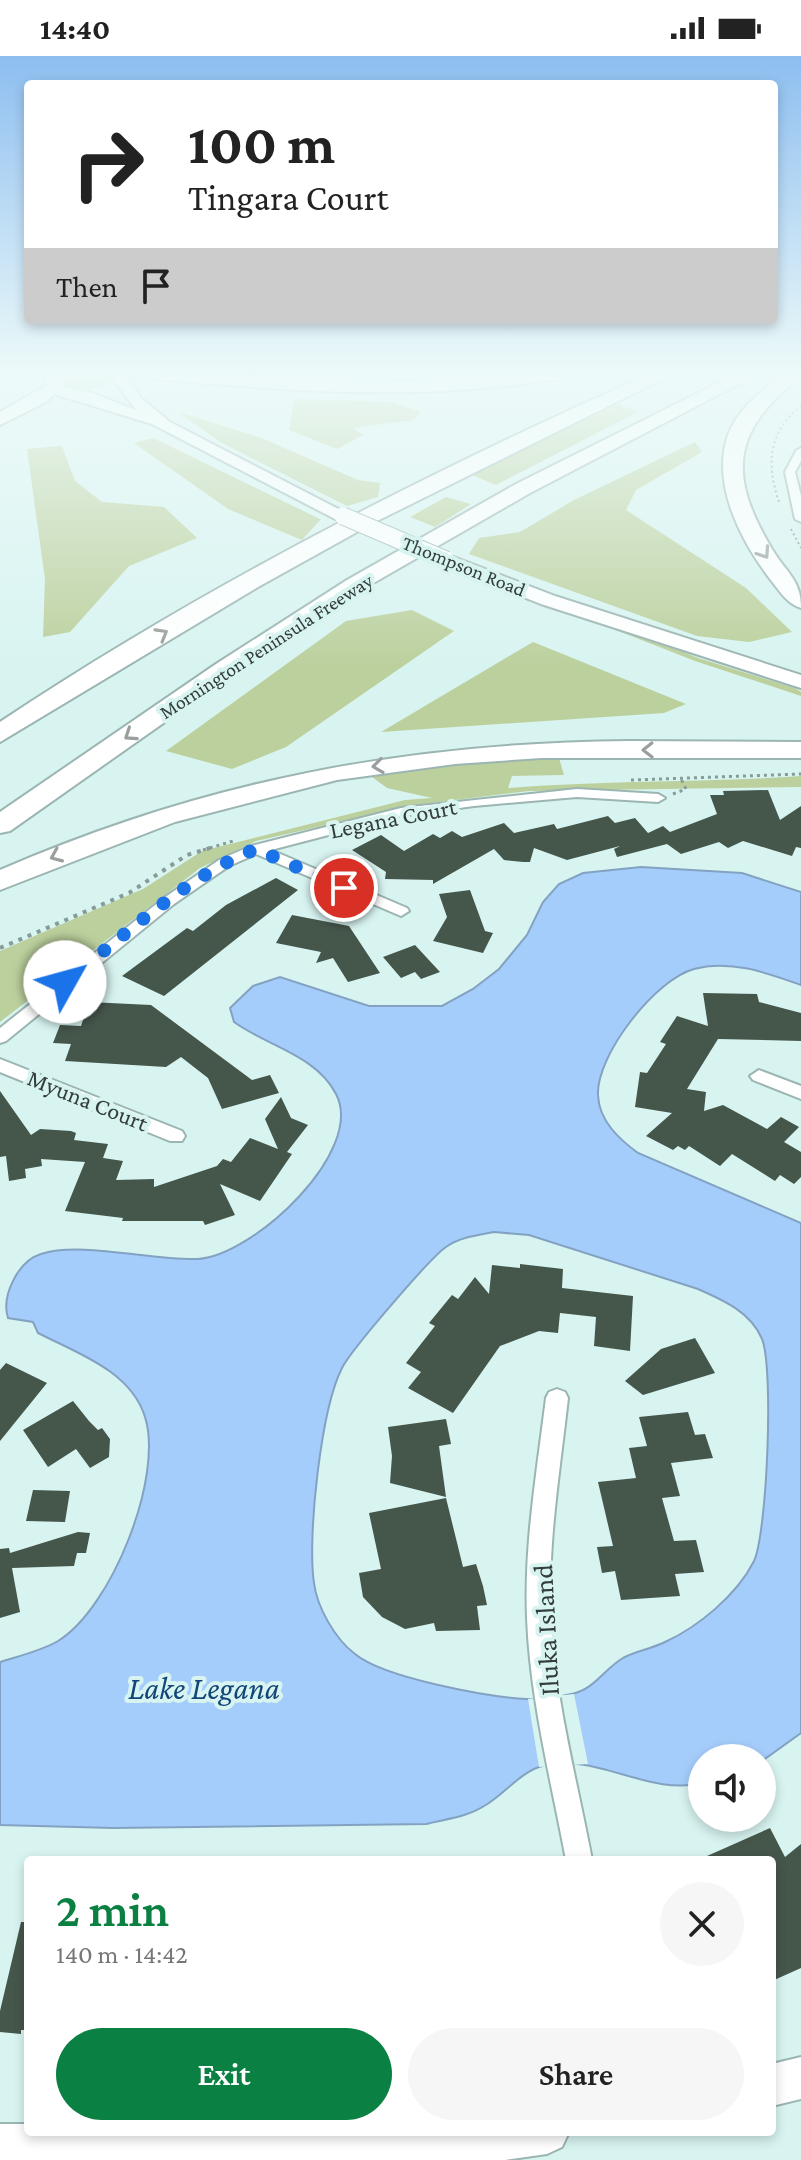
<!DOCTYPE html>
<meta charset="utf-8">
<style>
:root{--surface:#fff;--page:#f6f6f6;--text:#222;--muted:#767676;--accent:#0b8043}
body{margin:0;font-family:"Crimson Pro",serif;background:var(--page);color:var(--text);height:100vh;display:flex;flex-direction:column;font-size:30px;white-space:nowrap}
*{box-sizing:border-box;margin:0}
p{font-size:26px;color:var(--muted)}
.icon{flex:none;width:44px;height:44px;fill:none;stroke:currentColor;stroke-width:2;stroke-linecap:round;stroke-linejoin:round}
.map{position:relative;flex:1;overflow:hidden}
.drawer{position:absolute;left:24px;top:1800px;width:752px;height:280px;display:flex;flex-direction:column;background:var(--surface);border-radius:8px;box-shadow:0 4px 12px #0003}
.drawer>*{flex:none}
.banner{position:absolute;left:24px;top:24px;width:754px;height:244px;border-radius:8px;box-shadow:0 4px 12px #0003;background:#fff;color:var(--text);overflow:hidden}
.controls{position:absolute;left:688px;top:1688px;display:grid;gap:16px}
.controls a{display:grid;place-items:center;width:88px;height:88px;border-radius:50%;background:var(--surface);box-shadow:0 4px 12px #0003;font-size:40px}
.pin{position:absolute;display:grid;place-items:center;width:68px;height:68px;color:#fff;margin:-34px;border:4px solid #fff;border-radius:50%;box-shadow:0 2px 8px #0007}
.me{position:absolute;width:88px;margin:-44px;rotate:52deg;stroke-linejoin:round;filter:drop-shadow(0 0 6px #0008)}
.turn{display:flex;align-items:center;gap:28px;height:168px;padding:0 32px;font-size:36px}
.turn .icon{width:104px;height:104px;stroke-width:2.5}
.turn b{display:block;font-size:56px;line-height:68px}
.then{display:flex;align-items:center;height:76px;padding:0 32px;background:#0003;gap:16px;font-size:30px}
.round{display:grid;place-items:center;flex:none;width:84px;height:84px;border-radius:42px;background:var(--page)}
.summary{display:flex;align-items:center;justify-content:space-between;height:136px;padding:0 32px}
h1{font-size:48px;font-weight:600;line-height:60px;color:var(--accent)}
.primary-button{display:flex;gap:16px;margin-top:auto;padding:16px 32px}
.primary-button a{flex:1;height:92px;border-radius:48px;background:var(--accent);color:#fff;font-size:32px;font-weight:600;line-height:92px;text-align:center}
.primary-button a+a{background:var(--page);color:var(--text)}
.status{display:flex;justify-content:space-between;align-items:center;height:56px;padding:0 40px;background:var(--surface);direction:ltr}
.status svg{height:22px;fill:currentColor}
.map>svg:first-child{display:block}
</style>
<div class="status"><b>14:40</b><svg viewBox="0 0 49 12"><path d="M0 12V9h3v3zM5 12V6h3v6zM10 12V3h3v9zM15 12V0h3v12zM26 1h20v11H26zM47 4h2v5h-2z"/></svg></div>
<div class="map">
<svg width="801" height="2104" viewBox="0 0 801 2104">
<rect width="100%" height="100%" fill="#d8f4f1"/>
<g fill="#bcd09d">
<polygon points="90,318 108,321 110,327 89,334 66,330 67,324"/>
<polygon points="294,343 392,346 421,356 413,364 353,372 363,379 337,393 289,374"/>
<polygon points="618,348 638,356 496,429 472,419"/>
<polygon points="178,356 259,381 358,424 380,427 378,441 347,450 220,386"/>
<polygon points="153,382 320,463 321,463 302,484 228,453 134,387"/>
<polygon points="695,386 702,396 636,434 626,454 746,532 792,576 749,586 697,580 469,498 479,482 520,476 574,444"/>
<polygon points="62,390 75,425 102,446 164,451 197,482 129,510 70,576 43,581 45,523 27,393"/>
<polygon points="446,441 471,448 435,471 410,461"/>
<polygon points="412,554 454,575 286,691 232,713 166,695 346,565"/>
<polygon points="598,567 622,571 698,602 795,632 801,636 801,640 695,605"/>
<polygon points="533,586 686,648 664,657 381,676"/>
<path d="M 559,702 L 564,719 L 512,720 L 508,732 C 606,724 703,727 801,720 L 801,731 L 529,735 L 415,749 L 256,785 L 200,812 L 0,966 L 0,895 L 143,833 L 202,795 L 405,744 L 432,742 L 387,732 L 368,718 L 446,708 Z"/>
</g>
<path fill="#a5cdfb" stroke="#83a2c2" stroke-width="2" fill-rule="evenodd" d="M 641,811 L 742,817 L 801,836 L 801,929 C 767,917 730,903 694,913 C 656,923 596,999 598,1039 C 599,1065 619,1083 638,1097 L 801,1167 L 801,1677 L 762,1705 L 762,1702 L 702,1702 L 702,1727 C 648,1741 594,1694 539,1711 C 519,1718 502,1740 484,1750 C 467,1761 446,1763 426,1768 L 113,1772 L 0,1769 L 0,1606 C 19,1600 41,1595 58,1585 C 111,1553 164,1421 145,1361 C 131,1315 77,1297 38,1277 L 33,1266 L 8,1262 C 1,1240 18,1205 41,1198 C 81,1185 153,1205 198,1203 C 253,1200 366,1095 336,1038 C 316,999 267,990 234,966 L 230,952 L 253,930 L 280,921 L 369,950 L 442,950 L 473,933 L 499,913 L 527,879 L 543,846 L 559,828 L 583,817 ZM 494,1176 L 529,1179 L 698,1233 C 723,1244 751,1256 762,1283 C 774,1313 767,1477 754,1505 C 737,1539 698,1571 665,1586 C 651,1593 636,1595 623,1602 C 604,1613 594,1634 571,1638 C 558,1641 541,1644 527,1643 C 488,1641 384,1622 355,1598 C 335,1583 317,1551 314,1527 C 307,1481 321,1353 342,1312 C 351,1294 430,1202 446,1191 C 460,1181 478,1179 494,1176 Z"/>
<polygon fill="#d8f4f1" points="574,1638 588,1708 539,1711 528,1643"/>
<g fill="#45564b">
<polygon points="768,734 780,764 801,750 801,792 796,791 792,800 743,785 728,792 719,786 681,798 667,788 617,801 614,793 620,790 567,804 534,792 530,806 523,806 504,804 494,793 433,828 433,824 385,823 386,816 352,794 381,779 404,795 433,778 440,782 452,775 462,781 504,767 514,777 554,768 557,773 608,760 615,767 635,762 648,777 663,770 670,776 717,758 710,739 724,739 723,735"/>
<polygon points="276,822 298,834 164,940 122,920 187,872 193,875 226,849"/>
<polygon points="470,834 485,875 493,877 483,897 433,885 447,861 439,838"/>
<polygon points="292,859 349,870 380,917 348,926 333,902 316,907 321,896 276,887"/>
<polygon points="415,889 440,916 421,923 415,916 401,922 383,901"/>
<polygon points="703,937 757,938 759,946 801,957 801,985 718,983 687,1033 706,1036 704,1055 723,1049 767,1073 781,1061 799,1071 784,1086 801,1096 801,1121 794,1128 780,1119 775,1125 732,1098 720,1110 689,1090 685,1094 678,1090 673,1094 646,1080 672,1057 635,1051 640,1016 647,1017 666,988 660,986 677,960 708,970"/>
<polygon points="89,946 151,949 252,1024 270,1019 279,1037 222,1053 208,1022 181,1001 166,1011 65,1005 71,988 53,987 60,969 81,970"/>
<polygon points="0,1035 31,1079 40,1073 71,1075 76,1077 74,1084 108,1088 103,1102 123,1105 116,1124 154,1123 154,1131 217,1110 223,1103 231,1106 250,1082 278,1093 265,1063 281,1041 291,1062 308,1069 287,1096 292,1098 260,1145 220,1128 235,1159 205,1169 203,1165 122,1165 123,1162 65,1155 85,1106 41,1103 42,1110 25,1113 26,1122 9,1125 6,1100 0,1101"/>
<polygon points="520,1208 563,1213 562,1232 633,1240 630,1295 594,1290 596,1261 560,1257 558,1277 539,1275 500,1290 453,1357 408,1332 421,1316 406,1307 435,1270 429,1267 452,1239 458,1243 475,1221 489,1238 492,1209 520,1212"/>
<polygon points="695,1282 715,1317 643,1339 625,1325 661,1293"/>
<polygon points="6,1307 47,1327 0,1385 0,1314"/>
<polygon points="73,1345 89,1365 98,1374 102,1372 110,1383 109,1401 90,1412 76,1393 48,1411 23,1374"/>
<polygon points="688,1356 695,1379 705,1378 713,1402 671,1407 680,1440 662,1442 674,1485 696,1484 704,1516 675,1518 680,1540 621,1544 615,1515 602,1517 597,1491 613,1490 598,1426 636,1422 629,1392 647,1390 639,1361"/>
<polygon points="446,1363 451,1388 439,1390 446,1441 390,1427 392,1400 388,1371"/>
<polygon points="33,1434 70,1435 65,1466 26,1465"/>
<polygon points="446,1442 463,1511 476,1508 483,1530 487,1549 477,1550 480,1574 436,1575 434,1567 405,1573 382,1561 363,1541 359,1517 381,1513 369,1457"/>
<polygon points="78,1476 90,1477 86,1497 77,1497 74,1510 12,1512 20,1556 0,1562 0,1493 9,1492 10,1497"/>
<polygon points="770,1772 785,1801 801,1788 801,1912 772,1925 772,1804 698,1804"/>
<polygon points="21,1866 28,1866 28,1974 21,1974 21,1978 0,1976 0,1955"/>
</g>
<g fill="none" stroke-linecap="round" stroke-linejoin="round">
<defs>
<g id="street">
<polygon points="801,392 801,405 795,416 801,440 801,466 795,463 785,416 796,395"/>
<polygon points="577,733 658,738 665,742 658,746 577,741 474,750 401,760 271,794 407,852 409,855 401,860 256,798 229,810 174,848 6,985 0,987 0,972 164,842 219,804 251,790 401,752"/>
<polygon points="0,1003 182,1075 185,1080 182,1085 170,1085 0,1016"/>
<polygon points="759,1014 801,1030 801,1043 753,1024 750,1020"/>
<path d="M 557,1333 L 565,1336 L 568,1342 C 560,1415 547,1489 551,1562 C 555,1644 577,1724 592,1804 L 566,1804 C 551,1724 530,1643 527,1562 C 524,1488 537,1415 546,1342 L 549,1336 Z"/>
</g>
<g id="secondary">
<polygon points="801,2001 801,2043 772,2050 772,2008"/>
<polygon points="0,2068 28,2068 28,2076 569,2076 562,2091 547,2098 505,2104 0,2104"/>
</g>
<g id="primary">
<polygon points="41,316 86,316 66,325 63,331 92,337 136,354 113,323 98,316 125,317 141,342 170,366 352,460 343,466 337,464 152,368 51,337"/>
<polygon points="446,498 555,540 801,619 801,632 541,548 439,508 436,504 439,500"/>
</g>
<g id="highway">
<path d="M 125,316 L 406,325 L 577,316 C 568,325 549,324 536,326 C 403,346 267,333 134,321 Z"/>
<path d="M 654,316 L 677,316 L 375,466 L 258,531 L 0,686 L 0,666 C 204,530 430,415 654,316 Z"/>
<polygon points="740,316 762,316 530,437 363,533 233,618 10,775 0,777 0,756 216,608 347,524 516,428"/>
<path d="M 786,316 L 801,316 L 801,321 C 732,374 727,418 772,493 C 786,517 801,523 801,552 C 787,548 779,534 770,523 C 741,485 711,428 728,379 C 738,352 765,332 786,316 Z"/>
<polygon points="54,325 63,330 46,346 0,369 0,356"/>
<path d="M 628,685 L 801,686 L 801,702 L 541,702 L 455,708 L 337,724 L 175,766 L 0,834 L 0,814 C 205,725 405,687 628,685 Z"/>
</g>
</defs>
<use href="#street" stroke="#9bb5b2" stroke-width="4"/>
<use href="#secondary" stroke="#9bb5b2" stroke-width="4"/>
<use href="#primary" stroke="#9bb5b2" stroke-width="4"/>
<use href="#highway" stroke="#9bb5b2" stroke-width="4"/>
<g stroke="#879b98" stroke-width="2" stroke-dasharray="2 3" stroke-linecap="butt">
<path d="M 779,446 C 766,407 768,377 801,350"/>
<polyline points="791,473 801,492"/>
</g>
<g stroke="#879b98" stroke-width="3" stroke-dasharray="3 4" stroke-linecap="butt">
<polyline points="631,724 801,718"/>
<polyline points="673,738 686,733 681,723"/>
<polyline points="203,794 233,785"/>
</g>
<polyline stroke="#879b98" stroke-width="4" stroke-dasharray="4 6" stroke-linecap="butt" points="0,892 129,837 187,799 210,792"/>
<use href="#street" fill="#fff" fill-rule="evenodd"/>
<use href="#secondary" fill="#fff" fill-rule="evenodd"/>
<use href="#primary" fill="#fff" fill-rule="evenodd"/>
<use href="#highway" fill="#fff" fill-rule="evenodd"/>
<defs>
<polyline id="primary-bridge" points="343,460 446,504"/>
</defs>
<use href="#primary-bridge" stroke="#9bb5b2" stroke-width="19" stroke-linecap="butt"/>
<use href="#primary-bridge" stroke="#fff" stroke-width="17"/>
</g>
<defs><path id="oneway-chevron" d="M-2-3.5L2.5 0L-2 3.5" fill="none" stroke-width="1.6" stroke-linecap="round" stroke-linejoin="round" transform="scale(2)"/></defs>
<g stroke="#999e9e">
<use href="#oneway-chevron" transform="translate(764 497) rotate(56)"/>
<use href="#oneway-chevron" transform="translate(162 578) rotate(-30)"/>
<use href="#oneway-chevron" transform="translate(130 679) rotate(146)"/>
<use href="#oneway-chevron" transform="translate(648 694) rotate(179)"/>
<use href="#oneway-chevron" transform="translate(378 710) rotate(172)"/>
<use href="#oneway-chevron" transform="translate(56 800) rotate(157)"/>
</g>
<linearGradient id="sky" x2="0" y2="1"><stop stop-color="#8dbef0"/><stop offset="0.52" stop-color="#edfaf9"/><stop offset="1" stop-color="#edfaf9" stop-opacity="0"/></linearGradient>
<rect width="801" height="610" fill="url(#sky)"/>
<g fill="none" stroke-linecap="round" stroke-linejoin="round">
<path stroke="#1a73e8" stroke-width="14" stroke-dasharray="0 25.2" d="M 65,926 C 125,880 185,821 256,793 L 344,832"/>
</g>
<g text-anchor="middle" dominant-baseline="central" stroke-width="8" stroke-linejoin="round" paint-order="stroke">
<g font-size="20" fill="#333e3c" stroke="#d8f4f1">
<text transform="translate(464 510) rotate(22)">Thompson Road</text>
<text transform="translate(266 590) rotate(-33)">Mornington Peninsula Freeway</text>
</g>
<g font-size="24" fill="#333e3c" stroke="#d8f4f1">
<text transform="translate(393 762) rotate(-11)">Legana Court</text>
<text transform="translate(88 1044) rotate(22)">Myuna Court</text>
</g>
<g font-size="28" fill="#333e3c" stroke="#d8f4f1">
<text transform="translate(546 1574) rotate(-93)">Iluka Island</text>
</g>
<g font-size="32" font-style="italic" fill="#134678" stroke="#d8f4f1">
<text x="204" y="1632">Lake Legana</text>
</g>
</g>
</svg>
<div class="controls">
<a><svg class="icon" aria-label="sound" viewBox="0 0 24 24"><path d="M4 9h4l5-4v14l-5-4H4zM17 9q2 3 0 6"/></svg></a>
</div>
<div class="pin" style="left:344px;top:832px;background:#d93025"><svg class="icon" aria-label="arrive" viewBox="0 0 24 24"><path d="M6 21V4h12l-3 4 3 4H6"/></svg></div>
<svg class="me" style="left:65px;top:926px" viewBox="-20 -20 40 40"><circle r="19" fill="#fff"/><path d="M0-13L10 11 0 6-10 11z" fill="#1a73e8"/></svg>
<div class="banner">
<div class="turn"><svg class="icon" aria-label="right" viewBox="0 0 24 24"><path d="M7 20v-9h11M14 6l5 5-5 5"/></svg><div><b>100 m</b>Tingara Court</div></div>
<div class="then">Then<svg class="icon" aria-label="arrive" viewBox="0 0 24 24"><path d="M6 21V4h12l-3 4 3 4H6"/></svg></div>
</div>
<section class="drawer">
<div class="summary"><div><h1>2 min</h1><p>140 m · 14:42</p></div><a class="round"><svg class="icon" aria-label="close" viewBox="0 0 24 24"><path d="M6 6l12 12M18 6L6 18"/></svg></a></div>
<div class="primary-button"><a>Exit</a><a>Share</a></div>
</section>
</div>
